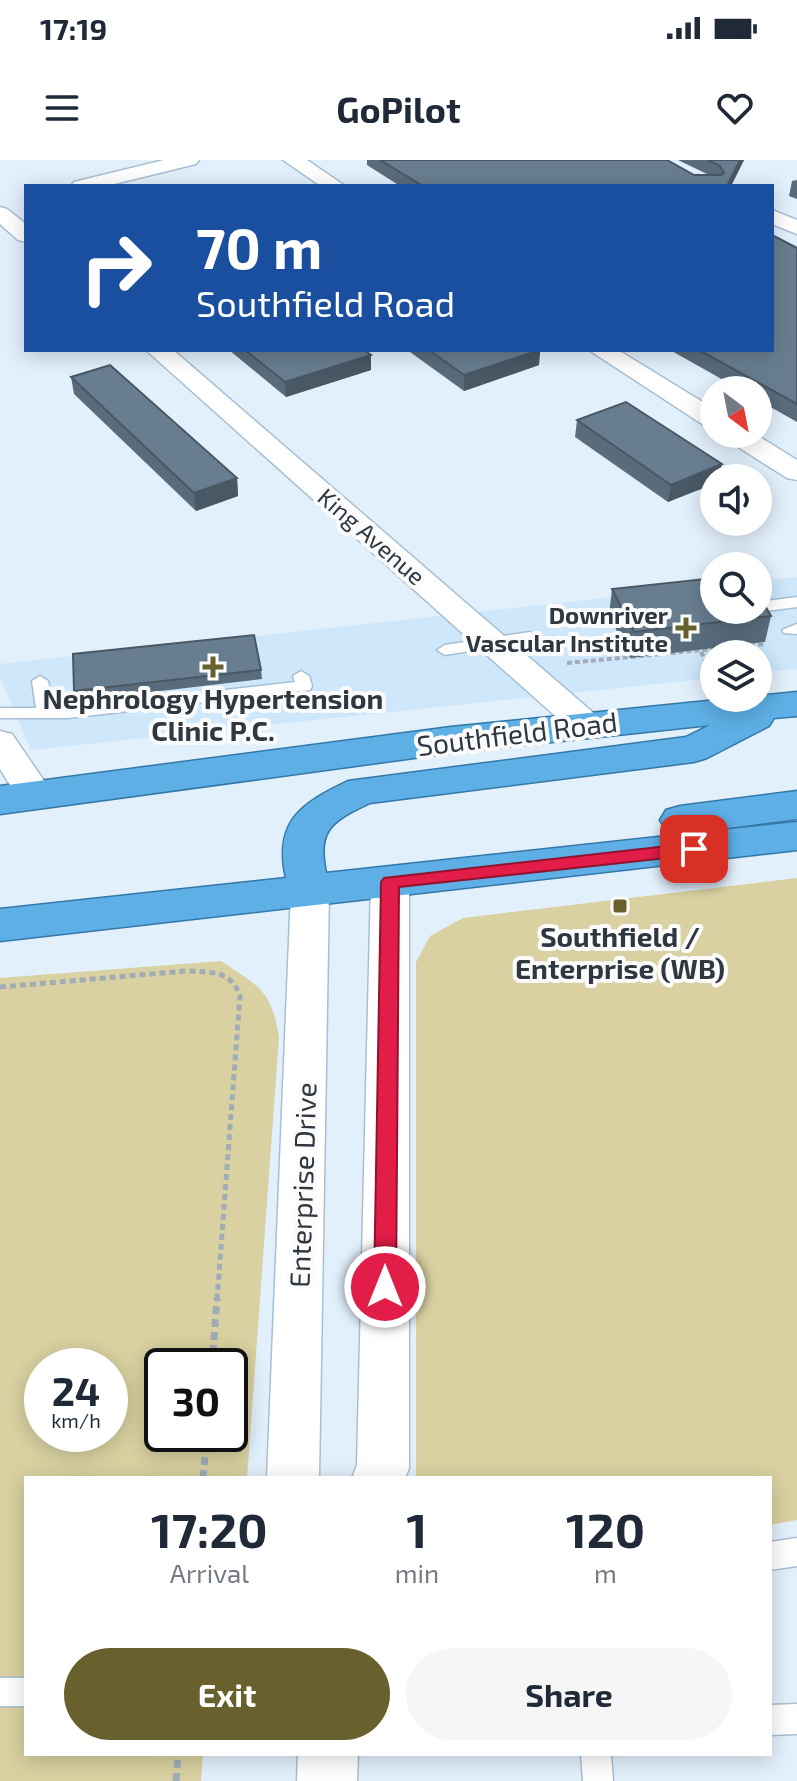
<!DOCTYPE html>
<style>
:root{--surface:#fff;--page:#f6f6f7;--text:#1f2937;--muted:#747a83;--accent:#69612d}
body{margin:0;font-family:"Exo 2",sans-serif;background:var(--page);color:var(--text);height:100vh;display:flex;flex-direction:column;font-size:30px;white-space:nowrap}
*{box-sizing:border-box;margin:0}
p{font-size:26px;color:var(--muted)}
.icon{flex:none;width:44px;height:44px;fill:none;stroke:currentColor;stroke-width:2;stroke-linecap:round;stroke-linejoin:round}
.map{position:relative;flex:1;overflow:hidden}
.panel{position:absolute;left:24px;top:1316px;width:748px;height:280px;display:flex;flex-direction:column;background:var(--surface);border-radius:0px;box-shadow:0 4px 20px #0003}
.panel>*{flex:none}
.banner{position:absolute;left:24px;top:24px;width:750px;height:168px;border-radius:0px;box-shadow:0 4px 20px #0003;background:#1a4fa0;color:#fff;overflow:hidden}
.needle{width:52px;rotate:148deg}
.buttons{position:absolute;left:700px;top:216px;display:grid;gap:16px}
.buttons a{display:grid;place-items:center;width:72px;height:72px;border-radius:50%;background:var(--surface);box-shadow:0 4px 20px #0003;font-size:40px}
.speed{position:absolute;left:24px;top:1188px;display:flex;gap:16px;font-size:40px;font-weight:700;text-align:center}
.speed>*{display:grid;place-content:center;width:104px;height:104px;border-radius:50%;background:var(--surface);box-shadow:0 4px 20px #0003;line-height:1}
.speed small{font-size:20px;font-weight:400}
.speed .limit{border:4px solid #111;border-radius:12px;background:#fff;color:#111}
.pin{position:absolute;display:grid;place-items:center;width:68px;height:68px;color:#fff;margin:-34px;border-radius:16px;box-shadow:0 4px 12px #0006}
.me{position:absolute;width:88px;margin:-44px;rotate:0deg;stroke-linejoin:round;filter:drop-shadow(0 0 6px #0008)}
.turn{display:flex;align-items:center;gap:28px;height:168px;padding:0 40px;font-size:36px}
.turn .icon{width:104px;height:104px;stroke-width:2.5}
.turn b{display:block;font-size:56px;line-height:68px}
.eta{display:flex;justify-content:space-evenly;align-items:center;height:136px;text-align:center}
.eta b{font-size:48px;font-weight:700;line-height:56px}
.button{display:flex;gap:16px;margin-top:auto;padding:16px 40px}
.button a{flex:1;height:92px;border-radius:48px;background:var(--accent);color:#fff;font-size:32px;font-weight:700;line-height:92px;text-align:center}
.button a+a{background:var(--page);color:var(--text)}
.status{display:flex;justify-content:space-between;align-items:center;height:56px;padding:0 40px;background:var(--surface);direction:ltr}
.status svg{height:22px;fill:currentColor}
header{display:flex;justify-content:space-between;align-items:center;height:104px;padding:0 40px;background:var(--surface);font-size:36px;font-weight:700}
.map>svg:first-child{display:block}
</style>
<div class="status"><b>17:19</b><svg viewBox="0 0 49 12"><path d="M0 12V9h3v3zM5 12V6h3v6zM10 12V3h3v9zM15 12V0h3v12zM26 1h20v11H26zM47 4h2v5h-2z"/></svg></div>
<header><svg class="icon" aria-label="menu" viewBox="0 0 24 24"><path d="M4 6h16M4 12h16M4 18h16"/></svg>GoPilot<svg class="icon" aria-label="heart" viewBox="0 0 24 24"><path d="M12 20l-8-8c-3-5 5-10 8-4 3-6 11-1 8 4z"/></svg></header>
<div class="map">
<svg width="797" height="1621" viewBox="0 0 797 1621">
<rect width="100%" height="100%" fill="#e2f0fc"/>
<polygon fill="#cee7fb" points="797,417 797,509 758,513 758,494 714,494 714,518 31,590 0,517 0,504 714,426 714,450 758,450 758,421"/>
<g fill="#d9d1a1" fill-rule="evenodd">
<polygon points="797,718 797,1360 770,1365 770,1318 416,1318 416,802 430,776 463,758"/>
<path d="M 221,801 C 259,827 271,829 279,877 L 247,1318 L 26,1318 L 26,1594 L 203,1594 L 201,1621 L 0,1621 L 0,818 ZM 42,1206 L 110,1206 L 110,1274 L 42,1274 ZM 162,1206 L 230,1206 L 230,1274 L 162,1274 Z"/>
</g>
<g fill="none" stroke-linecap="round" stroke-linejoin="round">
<defs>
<g id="service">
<polygon points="797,437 797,447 758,452 752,450 758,450 758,442"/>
<polygon points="797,464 797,474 784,473 782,470"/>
<polygon points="530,472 538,477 536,480 445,495 437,490 445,485"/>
<polygon points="301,511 309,516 312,526 310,530 68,558 0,558 0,548 36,548 32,521 40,516 48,521 53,548 68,548 295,522 293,516"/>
<polygon points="797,1378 797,1406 770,1410 770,1382"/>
<rect x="0" y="1518" width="26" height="28"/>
<polygon points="797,1544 797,1574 770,1575 770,1545"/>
<polygon points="581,1594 611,1594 613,1621 583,1621"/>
</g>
<g id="minor">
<polygon points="164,0 199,0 196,4 106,26 71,26 74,22"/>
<polygon points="283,0 307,0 345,26 321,26"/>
<polygon points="0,47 7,49 26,64 26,82 18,80 0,64"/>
<polygon points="772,50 797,60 797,74 772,64"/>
<polygon points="146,190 173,190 597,556 602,564 597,572 585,575 573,572"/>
<polygon points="589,190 618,190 714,249 714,268 705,266"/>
<polygon points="723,274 755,274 797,300 797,320 787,318 727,280"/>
<polygon points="0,571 12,574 47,625 52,634 47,643 34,646 21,643 0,609"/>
<polygon points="390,708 403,712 409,722 409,1308 405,1318 352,1318 357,1305 371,722 377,712"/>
<polygon points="310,717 323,721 329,731 319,1318 267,1318 291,731 297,721"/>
<polygon points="298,1594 358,1594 357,1621 297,1621"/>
</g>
<g id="trunk">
<path d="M 797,532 L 797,556 L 774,558 L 769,566 L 707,598 L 694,602 L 370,643 C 332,661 317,669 326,713 L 797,662 L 797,690 L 0,781 L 0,749 L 286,718 C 273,661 302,643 348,621 L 686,577 L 710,565 L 451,593 L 0,654 L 0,626 L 451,567 Z"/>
<polygon points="797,631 797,659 680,674 666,670 660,660 666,650 680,646"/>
</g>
</defs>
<use href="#service" stroke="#a8bfd3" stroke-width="3"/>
<use href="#minor" stroke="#a8bfd3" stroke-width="3"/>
<use href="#trunk" stroke="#3478a8" stroke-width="3"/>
<g stroke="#a0adb7" stroke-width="4" stroke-dasharray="5 3" stroke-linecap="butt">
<polyline points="701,492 709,508"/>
<polyline points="567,503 766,484"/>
</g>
<path stroke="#a0adb7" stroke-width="5" stroke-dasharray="6 4" stroke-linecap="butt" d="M 0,827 L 186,811 C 211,812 231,810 240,836 L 217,1140"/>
<g stroke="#a0adb7" stroke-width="7" stroke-dasharray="8 5" stroke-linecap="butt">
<polyline points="212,1206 217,1138"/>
<polyline points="203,1318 207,1274"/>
<polyline points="176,1621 178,1594"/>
</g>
<use href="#service" fill="#fff" fill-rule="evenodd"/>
<use href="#minor" fill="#fff" fill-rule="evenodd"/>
<use href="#trunk" fill="#5eafe6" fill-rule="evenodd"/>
</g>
<g fill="#596c7c">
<polygon points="367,0 667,0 694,15 709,15 678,0 744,0 731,26 400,26 367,5"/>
<polygon points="797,20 797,39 789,36 792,21"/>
<polygon points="797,88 797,262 758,240 758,230 741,230 670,190 772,190"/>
<polygon points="229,190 364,190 371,195 371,210 286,237"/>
<polygon points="410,190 540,190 539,205 464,231 410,192"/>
<polygon points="71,217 237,318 238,336 196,351 74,234"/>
<polygon points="577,260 719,318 668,342 575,277"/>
<polygon points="612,429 771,456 765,482 630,498 609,455"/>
<polygon points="261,510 262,519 76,541 74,531"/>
</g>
<g fill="#495865">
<polygon points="740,0 744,0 731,26 727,26"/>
<polygon points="540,190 539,205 464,231 464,215"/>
<polygon points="371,195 371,210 286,237 285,222"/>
<polygon points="722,304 719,318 714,318 714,324 668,342 671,325"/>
<polygon points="237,318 238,336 196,351 194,333"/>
</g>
<g fill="#687e90" stroke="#495865" stroke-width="2">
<polygon points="380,0 667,0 694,15 721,15 724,13 720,6 708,0 740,0 727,26 423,26"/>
<polygon points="772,75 797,88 797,244 699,190 772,190"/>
<polygon points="245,190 364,190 371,195 285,222"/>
<polygon points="429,190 540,190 464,215"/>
<polygon points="110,205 237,318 194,333 71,217"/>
<polygon points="626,242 722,304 671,325 577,260"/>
<polygon points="714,418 714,450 758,450 758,434 771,456 634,472 612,429"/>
<polygon points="254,475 261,510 74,531 73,494"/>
</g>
<polygon fill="#e11d48" stroke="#92132f" stroke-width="2" points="694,683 702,689 694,695 399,727 396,1127 393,1134 385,1137 377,1134 374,1127 381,722 384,718"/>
<g fill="#69612d" stroke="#fbfbfb" stroke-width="3">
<path d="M682 456h8v8h8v8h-8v8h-8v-8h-8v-8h8z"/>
<path d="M209 495h8v8h8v8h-8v8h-8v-8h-8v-8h8z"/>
<rect x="612" y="738" width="16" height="16" rx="4"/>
</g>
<g text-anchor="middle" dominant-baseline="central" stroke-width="8" stroke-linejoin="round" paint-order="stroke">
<g font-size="24" fill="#2f3840" stroke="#fbfbfb">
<text transform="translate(372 376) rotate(41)">King Avenue</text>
</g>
<g font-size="24" font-weight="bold" fill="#2f3840" stroke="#fbfbfb" text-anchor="end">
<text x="668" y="454">Downriver<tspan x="668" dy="28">Vascular Institute</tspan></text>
</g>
<g font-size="28" font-weight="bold" fill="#2f3840" stroke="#fbfbfb">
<text x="213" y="538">Nephrology Hypertension<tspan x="213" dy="32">Clinic P.C.</tspan></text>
<text x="620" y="776">Southfield /<tspan x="620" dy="32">Enterprise (WB)</tspan></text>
</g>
<g font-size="28" fill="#2f3840" stroke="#fbfbfb">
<text transform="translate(517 573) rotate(-7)">Southfield Road</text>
<text transform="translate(302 1025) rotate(-88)">Enterprise Drive</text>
</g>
</g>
</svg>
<div class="buttons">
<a><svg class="needle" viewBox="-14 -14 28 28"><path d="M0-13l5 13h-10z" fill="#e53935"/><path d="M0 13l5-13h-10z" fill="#747a83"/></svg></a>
<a><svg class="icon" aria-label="sound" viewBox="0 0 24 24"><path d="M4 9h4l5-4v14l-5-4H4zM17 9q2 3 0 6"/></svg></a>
<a><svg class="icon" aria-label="search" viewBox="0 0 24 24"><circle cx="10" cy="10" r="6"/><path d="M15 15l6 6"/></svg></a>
<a><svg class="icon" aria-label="layers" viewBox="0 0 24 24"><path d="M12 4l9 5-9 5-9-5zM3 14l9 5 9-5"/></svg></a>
</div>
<div class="speed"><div>24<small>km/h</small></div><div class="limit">30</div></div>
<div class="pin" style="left:694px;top:689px;background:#d93025"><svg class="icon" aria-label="arrive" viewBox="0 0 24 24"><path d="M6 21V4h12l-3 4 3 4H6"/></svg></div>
<svg class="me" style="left:385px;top:1127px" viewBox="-20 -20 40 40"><circle r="17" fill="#e11d48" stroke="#fff" stroke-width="3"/><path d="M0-11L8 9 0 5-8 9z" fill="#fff"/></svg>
<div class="banner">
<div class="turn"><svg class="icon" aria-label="right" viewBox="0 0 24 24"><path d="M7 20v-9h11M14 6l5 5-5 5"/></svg><div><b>70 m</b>Southfield Road</div></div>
</div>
<section class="panel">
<div class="eta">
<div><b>17:20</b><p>Arrival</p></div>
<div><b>1</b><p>min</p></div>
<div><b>120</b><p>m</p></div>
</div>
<div class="button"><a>Exit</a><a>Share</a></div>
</section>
</div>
